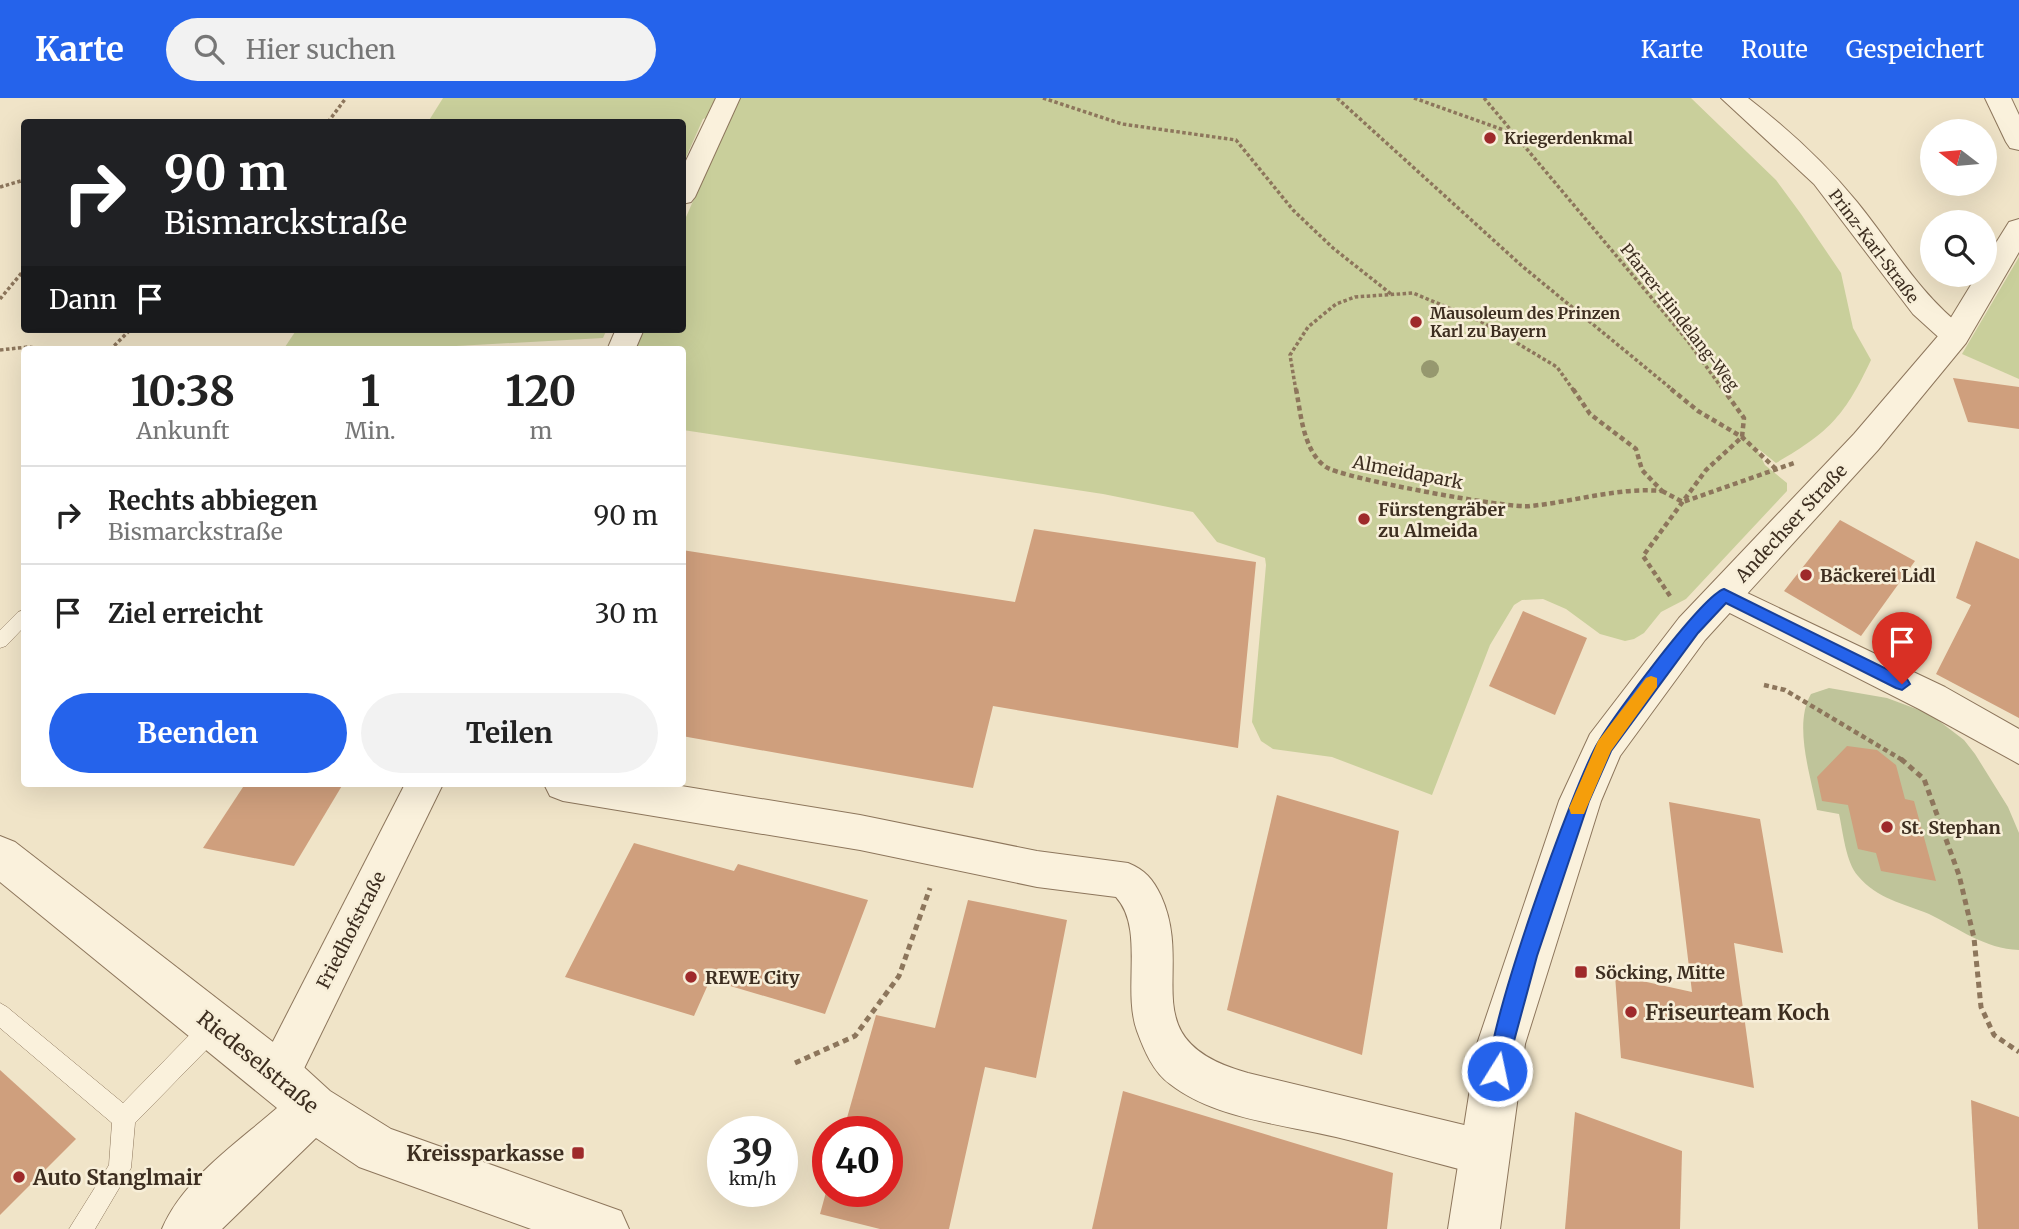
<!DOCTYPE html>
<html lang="de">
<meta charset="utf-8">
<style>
:root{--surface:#fff;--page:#f2f2f2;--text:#222;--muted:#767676;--line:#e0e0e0;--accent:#2563eb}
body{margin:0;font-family:Merriweather,serif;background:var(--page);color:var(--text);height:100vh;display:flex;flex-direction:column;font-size:26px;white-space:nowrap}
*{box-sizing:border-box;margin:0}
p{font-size:23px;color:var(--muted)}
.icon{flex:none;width:38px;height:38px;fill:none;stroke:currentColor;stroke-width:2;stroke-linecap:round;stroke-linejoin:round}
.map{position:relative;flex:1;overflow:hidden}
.panel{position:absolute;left:21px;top:248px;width:665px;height:441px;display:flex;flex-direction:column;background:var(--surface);border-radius:7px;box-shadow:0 7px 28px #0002}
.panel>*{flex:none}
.banner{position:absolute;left:21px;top:21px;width:665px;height:214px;border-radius:7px;box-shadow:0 7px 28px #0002;background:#202124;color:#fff;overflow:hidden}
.needle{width:46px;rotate:286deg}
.fabs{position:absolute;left:1920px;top:21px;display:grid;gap:14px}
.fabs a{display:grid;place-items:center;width:77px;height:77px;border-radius:50%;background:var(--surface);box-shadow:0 7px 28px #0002;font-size:35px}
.speed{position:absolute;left:707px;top:1018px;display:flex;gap:14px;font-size:35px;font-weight:700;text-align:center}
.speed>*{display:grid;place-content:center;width:91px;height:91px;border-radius:50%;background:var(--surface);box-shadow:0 7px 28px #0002;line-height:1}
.speed small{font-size:18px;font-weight:400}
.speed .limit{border:10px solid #d22;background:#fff;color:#111}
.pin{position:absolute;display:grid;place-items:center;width:60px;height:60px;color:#fff;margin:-72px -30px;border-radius:50% 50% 50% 0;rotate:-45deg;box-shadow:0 0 7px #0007}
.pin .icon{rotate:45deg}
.me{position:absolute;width:77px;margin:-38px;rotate:10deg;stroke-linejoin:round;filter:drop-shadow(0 0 5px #0008)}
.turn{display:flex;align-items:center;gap:24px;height:147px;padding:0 28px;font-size:32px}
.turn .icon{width:91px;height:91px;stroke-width:2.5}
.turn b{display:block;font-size:49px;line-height:60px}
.then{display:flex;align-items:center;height:66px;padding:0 28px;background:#0003;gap:14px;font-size:26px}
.eta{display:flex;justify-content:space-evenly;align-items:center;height:119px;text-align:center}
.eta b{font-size:42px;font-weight:700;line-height:49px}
.primary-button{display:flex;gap:14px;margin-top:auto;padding:14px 28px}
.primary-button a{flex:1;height:80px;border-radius:42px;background:var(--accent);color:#fff;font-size:28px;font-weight:700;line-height:80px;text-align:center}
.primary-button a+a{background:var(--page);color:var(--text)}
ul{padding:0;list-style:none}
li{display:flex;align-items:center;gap:21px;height:98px;padding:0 28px;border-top:2px solid var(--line)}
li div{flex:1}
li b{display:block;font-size:26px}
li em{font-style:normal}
header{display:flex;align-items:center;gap:42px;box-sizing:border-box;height:98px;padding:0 35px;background:var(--accent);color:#fff}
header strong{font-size:33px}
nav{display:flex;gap:38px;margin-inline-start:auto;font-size:24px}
.search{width:490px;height:63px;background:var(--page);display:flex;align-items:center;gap:18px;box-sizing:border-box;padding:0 24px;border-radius:38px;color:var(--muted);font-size:26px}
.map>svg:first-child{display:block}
</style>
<header>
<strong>Karte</strong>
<div class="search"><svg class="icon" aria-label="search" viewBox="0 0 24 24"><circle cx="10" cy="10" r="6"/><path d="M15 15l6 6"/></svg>Hier suchen</div>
<nav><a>Karte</a><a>Route</a><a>Gespeichert</a></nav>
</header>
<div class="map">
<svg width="2019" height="1131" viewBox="0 0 2019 1131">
<rect width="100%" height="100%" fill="#f0e4c8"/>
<g fill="#c9cf9b">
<path d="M 443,0 L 1691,0 L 1776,82 L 1801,116 L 1841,175 L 1853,230 L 1871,262 C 1845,317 1830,334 1776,365 L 1756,349 L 1765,367 L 1787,385 L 1787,393 L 1686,501 L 1661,514 L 1644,535 L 1634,541 L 1625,543 L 1600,536 L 1566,511 L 1543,501 L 1522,502 L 1514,507 L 1490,547 L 1432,697 L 1332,659 L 1273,651 L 1261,643 L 1252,624 L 1266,467 L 1265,460 L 1217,444 L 1193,414 L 1103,396 L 683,332 L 682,252 L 631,252 L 640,231 L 682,231 L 683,126 L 734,9 L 703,21 L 683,66 L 682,24 L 428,24 Z"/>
<polygon points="2019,159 2019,281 1962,256"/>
<polygon points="297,231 607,231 603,240 385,252 283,252"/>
</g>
<path fill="#bfc49a" d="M 1829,590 L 1887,600 L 1930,616 L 1964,642 L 1975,656 L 2008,709 L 2019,735 L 2019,852 C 1985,851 1958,830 1929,816 C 1903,805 1877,801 1858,778 C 1846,765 1843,734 1839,716 L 1817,712 C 1811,678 1793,627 1811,596 Z"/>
<g fill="#cf9f7d">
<polygon points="1953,280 2019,289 2019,331 1968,324"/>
<polygon points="1840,422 1915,463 1861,538 1784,493"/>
<polygon points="1034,431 1256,464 1238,650 993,608 973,690 682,638 682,452 1015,504"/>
<polygon points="1976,443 2019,461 2019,620 1936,576 1971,507 1956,500"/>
<polygon points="1523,513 1587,540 1555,617 1489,588"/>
<polygon points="1847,648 1877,652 1896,667 1905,701 1914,703 1936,783 1881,773 1876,755 1858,751 1848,707 1822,703 1817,679"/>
<polygon points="245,686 343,686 294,768 203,750"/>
<polygon points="1277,697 1399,733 1362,957 1227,912"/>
<polygon points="1669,704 1760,721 1783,855 1734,845 1754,990 1621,960 1615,877 1692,894"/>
<polygon points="634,745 734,773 738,766 868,802 825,916 710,882 694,918 565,879"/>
<polygon points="968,802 1067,822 1036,980 985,969 949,1131 880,1131 820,1116 828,1087 828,1094 887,1094 887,1034 843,1034 876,917 935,930"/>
<polygon points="0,972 76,1041 0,1117"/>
<polygon points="1123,993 1393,1075 1387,1131 1092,1131"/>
<polygon points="1971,1002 2019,1019 2019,1131 1978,1131"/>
<polygon points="1575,1014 1682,1053 1680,1131 1565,1131"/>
</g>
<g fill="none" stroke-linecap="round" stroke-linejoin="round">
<defs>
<g id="service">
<polygon points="24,512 24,529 6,548 0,550 0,532 18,514"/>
<polygon points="0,905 7,909 123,1005 206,920 214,917 222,920 225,928 222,936 135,1025 131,1070 95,1131 69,1131 109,1067 112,1025 0,930"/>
</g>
<g id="minor">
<polygon points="716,0 740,0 695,99 691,104 682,106 682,71"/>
<path d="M 1721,0 L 1748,0 C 1788,31 1825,65 1857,104 C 1893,148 1919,196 1965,231 L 1969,238 L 1965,245 L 1955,247 L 1945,245 L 1913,216 L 1814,86 Z"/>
<polygon points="616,231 644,231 635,252 607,252"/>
<polygon points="1724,484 1945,589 2019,631 2019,666 1919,611 1712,506 1707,497 1712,488"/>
<polygon points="405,686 443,686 293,993 278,1000 263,993 256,978 263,963"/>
<path d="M 544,686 L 669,686 L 860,717 L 1037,753 L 1128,765 C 1145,772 1153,781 1161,798 C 1196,875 1129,942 1248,975 L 1485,1032 L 1501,1039 L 1508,1055 L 1501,1071 L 1485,1078 C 1435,1065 1386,1051 1336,1039 C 1282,1026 1215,1021 1170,986 C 1153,974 1144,952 1137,933 C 1122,891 1145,831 1116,799 L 1037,789 L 860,752 L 563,703 L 550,698 Z"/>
</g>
<g id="tertiary">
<polygon points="1985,0 2011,0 2019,17 2019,52 2010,50 2006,44"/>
<polygon points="2019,121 2019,154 1966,245 1878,352 1705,542 1620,658 1601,703 1525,946 1500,1131 1448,1131 1477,946 1559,703 1590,636 1679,520 1854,336 1944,231 1977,177 1984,177 1984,164 2009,124"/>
<path d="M 0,738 L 15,744 L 295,961 L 330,993 L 391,1031 L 621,1113 L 629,1131 L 531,1131 L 359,1069 L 316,1040 L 222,1131 L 162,1131 C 183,1081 237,1045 277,1010 L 0,784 Z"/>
</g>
</defs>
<use href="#service" stroke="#8d765c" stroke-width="1"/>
<use href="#minor" stroke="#8d765c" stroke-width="2"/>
<use href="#tertiary" stroke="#8d765c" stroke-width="2"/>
<g stroke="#8d765c" stroke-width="3.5" stroke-dasharray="3.5 2.5" stroke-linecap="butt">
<polyline points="1043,0 1122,26 1236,42 1293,112 1333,150 1391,196"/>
<polyline points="1337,0 1522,168 1674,293"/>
<polyline points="1414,0 1512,35"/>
<polyline points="1484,0 1687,242 1724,293"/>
<polyline points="328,24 346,0"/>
<polyline points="0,89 24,82"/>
<polyline points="0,201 24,172"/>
<polyline points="0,252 28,249 49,252"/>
<polyline points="110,252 131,231"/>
<polyline points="1296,293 1290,257 1308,229 1336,206 1355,199 1413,195 1480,223 1557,269 1574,293"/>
</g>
<g stroke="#8d765c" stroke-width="4.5" stroke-dasharray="5 3.5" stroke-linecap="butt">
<path d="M 1296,291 C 1301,316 1303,353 1326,369 C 1341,380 1509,411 1530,408 C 1573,404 1618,389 1662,393"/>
<polyline points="1573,291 1590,316 1636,351 1642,372 1662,393"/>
<polyline points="1671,291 1698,313 1742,339 1778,373"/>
<polyline points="1662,393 1683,404 1794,365"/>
<polyline points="1670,498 1643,458 1706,372 1742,339 1744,320 1723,291"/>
<polyline points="1764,587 1785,592 1904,663"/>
</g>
<g stroke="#8d765c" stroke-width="5" stroke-dasharray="6 4.5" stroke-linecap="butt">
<polyline points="1901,661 1924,681 1959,777 1974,840 1981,909 1994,937 2019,954"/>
<polyline points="795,965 855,938 899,878 930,790"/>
</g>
<use href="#service" fill="#faf1dc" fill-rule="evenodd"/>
<use href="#minor" fill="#faf1dc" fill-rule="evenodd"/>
<use href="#tertiary" fill="#faf1dc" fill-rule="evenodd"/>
</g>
<circle fill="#96986f" cx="1430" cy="271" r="9"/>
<path fill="#2563eb" stroke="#184099" stroke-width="2" d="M 1724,491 L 1907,581 L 1910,586 L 1902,592 L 1896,590 L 1726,505 L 1698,535 L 1611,653 L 1589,703 L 1537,858 L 1504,980 L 1497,983 L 1490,980 C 1478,951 1576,679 1599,643 C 1614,617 1702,498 1724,491 Z"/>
<polygon fill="#f59e0b" points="1651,578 1657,580 1657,589 1611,653 1584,716 1571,716 1569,710 1598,643 1646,580"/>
<g fill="#9e2a2b" stroke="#f7eed8" stroke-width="2.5">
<circle cx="1490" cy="40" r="7"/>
<circle cx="1416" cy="224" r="7"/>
<circle cx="1364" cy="421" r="7"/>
<circle cx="1806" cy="477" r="7"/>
<circle cx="1887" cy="729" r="7"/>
<rect x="1574" y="867" width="14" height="14" rx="3.5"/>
<circle cx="691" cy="879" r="7"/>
<circle cx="1631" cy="914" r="7"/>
<rect x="571" y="1048" width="14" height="14" rx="3.5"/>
<circle cx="19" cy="1079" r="7"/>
</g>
<g text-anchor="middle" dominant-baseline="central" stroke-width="5" stroke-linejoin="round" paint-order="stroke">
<g font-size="16" font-weight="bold" fill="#3d2e20" stroke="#f7eed8" text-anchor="start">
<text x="1504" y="40">Kriegerdenkmal</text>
<text x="1430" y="215">Mausoleum des Prinzen<tspan x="1430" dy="18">Karl zu Bayern</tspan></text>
</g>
<g font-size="16" fill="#3d2e20" stroke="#f7eed8">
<text transform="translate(1874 148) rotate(53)">Prinz-Karl-Straße</text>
<text transform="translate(1680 219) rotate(52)">Pfarrer-Hindelang-Weg</text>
</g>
<g font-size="18" fill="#3d2e20" stroke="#f7eed8">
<text transform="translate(1408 374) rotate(11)">Almeidapark</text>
<text transform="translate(1791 425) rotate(-47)">Andechser Straße</text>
<text transform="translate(351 832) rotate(-63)">Friedhofstraße</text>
</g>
<g font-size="18" font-weight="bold" fill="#3d2e20" stroke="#f7eed8" text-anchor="start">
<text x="1378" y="411">Fürstengräber<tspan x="1378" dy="21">zu Almeida</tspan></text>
<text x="1820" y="477">Bäckerei Lidl</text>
<text x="1901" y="729">St. Stephan</text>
<text x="1595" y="874">Söcking, Mitte</text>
<text x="705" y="879">REWE City</text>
</g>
<g font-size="21" font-weight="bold" fill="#3d2e20" stroke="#f7eed8" text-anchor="start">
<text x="1645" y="914">Friseurteam Koch</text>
<text x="564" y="1055" text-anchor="end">Kreissparkasse</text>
<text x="33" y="1079">Auto Stanglmair</text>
</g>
<g font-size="21" fill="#3d2e20" stroke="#f7eed8">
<text transform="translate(258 964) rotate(39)">Riedeselstraße</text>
</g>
</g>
</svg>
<div class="fabs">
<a><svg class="needle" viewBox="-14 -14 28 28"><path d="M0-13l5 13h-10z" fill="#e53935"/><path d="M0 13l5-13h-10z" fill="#767676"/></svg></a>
<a><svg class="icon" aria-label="search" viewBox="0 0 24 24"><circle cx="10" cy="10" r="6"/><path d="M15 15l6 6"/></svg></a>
</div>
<div class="speed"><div>39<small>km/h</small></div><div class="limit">40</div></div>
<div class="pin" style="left:1902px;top:586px;background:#d93025"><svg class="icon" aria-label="arrive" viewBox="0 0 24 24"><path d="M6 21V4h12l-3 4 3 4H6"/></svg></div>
<svg class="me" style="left:1497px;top:973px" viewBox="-20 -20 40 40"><circle r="17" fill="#2563eb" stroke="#fff" stroke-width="3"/><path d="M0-11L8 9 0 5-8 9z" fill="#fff"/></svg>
<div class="banner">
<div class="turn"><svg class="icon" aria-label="right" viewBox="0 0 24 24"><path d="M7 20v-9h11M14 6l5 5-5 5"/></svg><div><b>90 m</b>Bismarckstraße</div></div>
<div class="then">Dann<svg class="icon" aria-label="arrive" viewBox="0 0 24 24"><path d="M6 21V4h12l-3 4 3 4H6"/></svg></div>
</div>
<section class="panel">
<div class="eta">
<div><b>10:38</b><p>Ankunft</p></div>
<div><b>1</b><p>Min.</p></div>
<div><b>120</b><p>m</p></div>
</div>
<ul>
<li><svg class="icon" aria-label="right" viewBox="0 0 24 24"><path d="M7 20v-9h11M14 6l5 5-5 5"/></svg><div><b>Rechts abbiegen</b><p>Bismarckstraße</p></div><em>90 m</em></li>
<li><svg class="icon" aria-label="arrive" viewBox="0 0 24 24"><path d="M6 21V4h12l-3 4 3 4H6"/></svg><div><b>Ziel erreicht</b></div><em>30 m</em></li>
</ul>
<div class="primary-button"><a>Beenden</a><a>Teilen</a></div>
</section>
</div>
